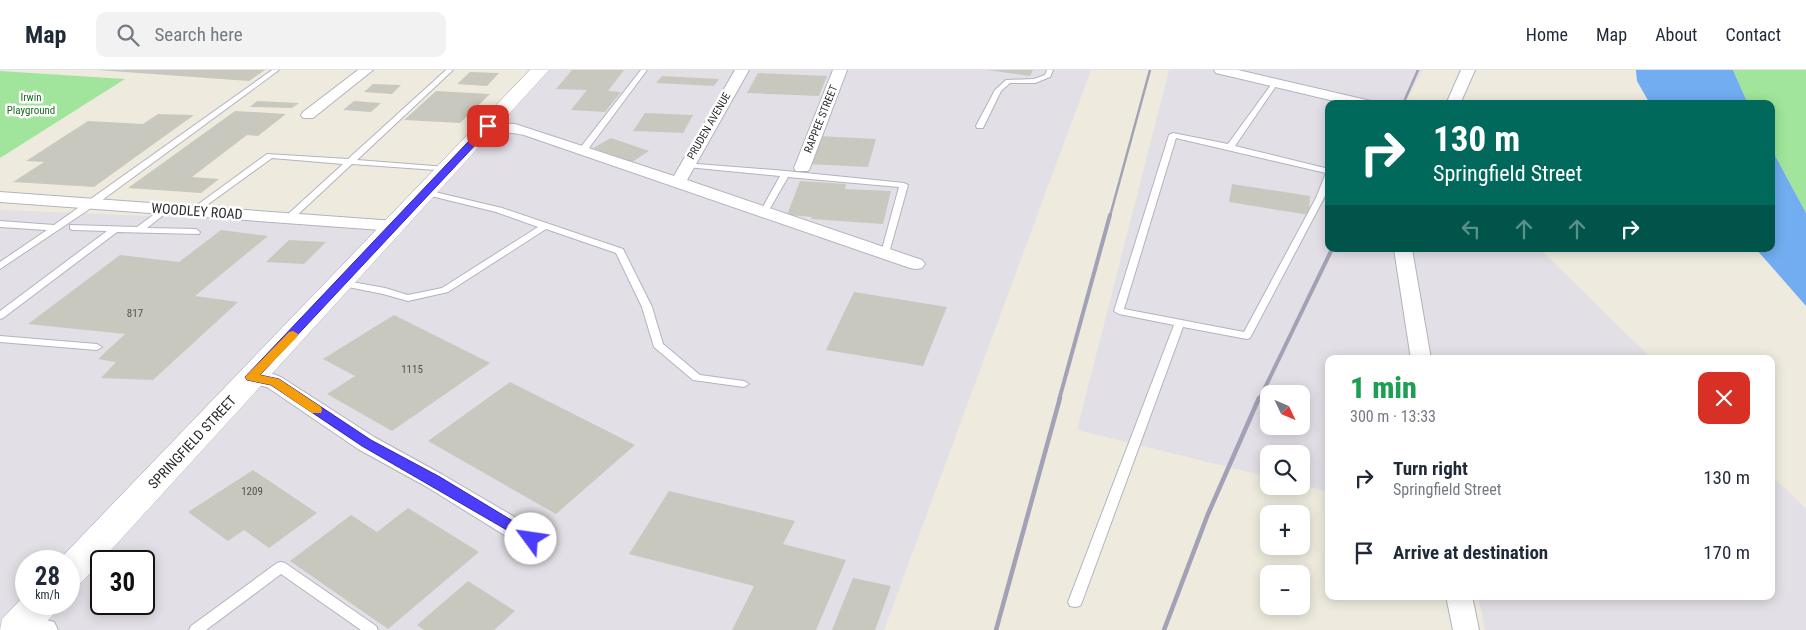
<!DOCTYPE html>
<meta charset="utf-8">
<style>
:root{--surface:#fff;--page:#f2f2f3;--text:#1f2937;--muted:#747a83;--line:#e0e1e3}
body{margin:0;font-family:"Roboto Condensed",sans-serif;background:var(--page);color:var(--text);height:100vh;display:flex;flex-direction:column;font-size:19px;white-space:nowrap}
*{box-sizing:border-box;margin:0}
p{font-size:16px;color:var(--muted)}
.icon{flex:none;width:28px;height:28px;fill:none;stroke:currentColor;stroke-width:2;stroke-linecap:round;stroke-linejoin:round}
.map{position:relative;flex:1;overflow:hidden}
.side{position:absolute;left:1325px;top:285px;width:450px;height:245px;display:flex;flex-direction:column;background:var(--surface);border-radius:10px;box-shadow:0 2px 12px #0003}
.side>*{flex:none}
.hud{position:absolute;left:1325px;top:30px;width:450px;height:152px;border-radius:10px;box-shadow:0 2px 12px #0003;background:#00695c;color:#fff;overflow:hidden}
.needle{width:32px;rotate:134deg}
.controls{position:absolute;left:1260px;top:315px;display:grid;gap:10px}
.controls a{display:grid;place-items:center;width:50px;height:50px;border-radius:10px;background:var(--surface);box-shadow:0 2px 12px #0003;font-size:25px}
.speed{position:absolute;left:15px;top:480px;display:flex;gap:10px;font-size:25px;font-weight:700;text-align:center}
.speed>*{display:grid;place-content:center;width:65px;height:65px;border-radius:50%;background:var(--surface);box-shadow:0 2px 12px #0003;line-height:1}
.speed small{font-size:12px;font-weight:400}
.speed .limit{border:2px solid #111;border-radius:8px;background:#fff;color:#111}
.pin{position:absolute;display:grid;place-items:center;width:42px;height:42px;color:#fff;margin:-21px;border-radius:10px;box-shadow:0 2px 8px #0006}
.me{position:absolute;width:55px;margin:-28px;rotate:301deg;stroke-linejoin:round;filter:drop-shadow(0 0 4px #0008)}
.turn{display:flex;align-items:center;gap:18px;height:105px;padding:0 25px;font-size:22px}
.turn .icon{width:65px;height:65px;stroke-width:2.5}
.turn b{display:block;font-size:35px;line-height:42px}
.lanes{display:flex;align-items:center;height:48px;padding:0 25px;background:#0003;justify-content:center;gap:25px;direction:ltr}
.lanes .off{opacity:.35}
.round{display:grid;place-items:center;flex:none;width:52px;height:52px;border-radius:10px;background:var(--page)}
.head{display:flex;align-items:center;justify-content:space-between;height:85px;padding:0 25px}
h1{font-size:30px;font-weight:800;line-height:38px;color:#1e9e55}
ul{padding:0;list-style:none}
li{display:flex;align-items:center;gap:15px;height:75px;padding:0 25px}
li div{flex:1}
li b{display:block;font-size:19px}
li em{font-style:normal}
header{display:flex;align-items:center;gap:30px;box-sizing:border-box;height:70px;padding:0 25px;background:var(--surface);border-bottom:1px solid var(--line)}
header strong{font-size:24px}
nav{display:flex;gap:28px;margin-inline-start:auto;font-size:18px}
.search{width:350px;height:45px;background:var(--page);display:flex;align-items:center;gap:12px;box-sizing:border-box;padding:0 18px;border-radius:10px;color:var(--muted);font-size:19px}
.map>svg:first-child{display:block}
</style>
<header>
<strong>Map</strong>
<div class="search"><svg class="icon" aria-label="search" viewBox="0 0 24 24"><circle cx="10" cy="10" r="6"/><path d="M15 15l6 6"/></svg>Search here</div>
<nav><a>Home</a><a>Map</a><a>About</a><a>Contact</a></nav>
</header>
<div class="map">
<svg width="1806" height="560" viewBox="0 0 1806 560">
<rect width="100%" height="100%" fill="#eeebde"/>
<g fill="#e3dfe6" fill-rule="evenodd">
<path d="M 543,0 L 1091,0 L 884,560 L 0,560 L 0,140 L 395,156 ZM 26,491 L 69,491 L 69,534 L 26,534 ZM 101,491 L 144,491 L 144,534 L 101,534 Z"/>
<path d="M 1169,0 L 1423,0 L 1404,34 L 1329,34 L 1329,179 L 1540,179 L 1652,289 L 1329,289 L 1329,422 L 1301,415 L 1301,384 L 1269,384 L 1269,407 L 1077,360 ZM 1269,324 L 1301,324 L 1301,356 L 1269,356 Z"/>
<polygon points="1771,405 1806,439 1806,560 1485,560 1478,526 1771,526"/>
</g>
<g fill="#a0e59b">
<polygon points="1733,0 1806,0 1806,143 1771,78 1771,34 1748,34"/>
<polygon points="0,1 125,9 0,88"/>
</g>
<g fill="#71adf0">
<polygon points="1636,0 1733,0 1748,34 1650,34 1637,11"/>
<polygon points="1771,78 1806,143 1806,236 1756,179 1771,179"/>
</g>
<g fill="#c9c8be">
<polygon points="97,0 265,0 249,11"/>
<polygon points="572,0 624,0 608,21 621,22 605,42 571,40 587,20 556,19"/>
<polygon points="987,0 1033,0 1030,6"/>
<polygon points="470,2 499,3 487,16 457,14"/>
<polygon points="758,3 827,6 819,26 747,23"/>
<polygon points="662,6 719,9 714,16 656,13"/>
<polygon points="373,14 401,15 392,24 364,22"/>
<polygon points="436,21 490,24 460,53 404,50"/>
<polygon points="257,31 299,33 292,38 250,37"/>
<polygon points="354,31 381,33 371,42 343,40"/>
<polygon points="235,41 286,44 258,66 247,65 192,107 219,109 201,123 128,118"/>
<polygon points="645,43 693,45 683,63 633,61"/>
<polygon points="158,44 194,45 94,117 13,112 44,92 26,91 88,51 143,54"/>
<polygon points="818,66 876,69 868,97 807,94"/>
<polygon points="611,68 649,81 632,92 593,78"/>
<polygon points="800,111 846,114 845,119 891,121 883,154 811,149 812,147 787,145"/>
<polygon points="1232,114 1310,126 1309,145 1229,132"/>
<polygon points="221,160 268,166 195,226 238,232 153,310 101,308 116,292 98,289 125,264 28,254 120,185 179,192"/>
<polygon points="289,170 326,172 304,194 266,192"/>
<polygon points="854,222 947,237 923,296 826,280"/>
<polygon points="394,245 490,293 392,361 327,324 355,306 323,289"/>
<polygon points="510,312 635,375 556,444 428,371"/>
<polygon points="253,400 317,443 269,478 244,460 228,471 188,442"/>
<polygon points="669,421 795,451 783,474 846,490 816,560 732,560 754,516 629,484"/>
<polygon points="408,438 479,482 388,559 290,491 351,445 377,462"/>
<polygon points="853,508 891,516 875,560 832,560"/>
<polygon points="468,511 515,541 494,560 424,560 417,555"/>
</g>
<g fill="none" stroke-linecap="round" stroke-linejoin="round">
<defs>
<g id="lane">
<polygon points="272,0 279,0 94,136 0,199 0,192 47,160 0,157 0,151 54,155"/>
<polygon points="446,0 453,0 357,90 447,97 451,99 450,101 352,94 292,150 286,150 286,146 343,94 272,88 196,143 193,144 189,141 267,84 348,89"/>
<polygon points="641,0 647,0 586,82 580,82 580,78"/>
<polygon points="1047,0 1053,0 1050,7 1035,13 1010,13 1001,21 983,58 977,58 976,56 995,20 1006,10 1034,9 1045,5"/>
<path d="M 1273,12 L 1278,13 L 1235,76 L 1329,99 L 1329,115 L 1324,128 L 1250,268 L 1247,269 L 1183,257 L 1082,532 L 1080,536 L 1075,537 L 1070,536 L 1068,532 L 1174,255 L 1119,244 L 1114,241 L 1169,65 L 1173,63 L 1228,74 ZM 1176,68 L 1326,103 L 1316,128 L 1244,262 L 1124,239 Z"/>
<polygon points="684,93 786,101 904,113 908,115 889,183 885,186 881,183 899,117 788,107 768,142 764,145 760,142 780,106 687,97 684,97"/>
<polygon points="423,120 426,120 502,138 623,179 652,237 663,274 700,305 744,311 749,314 744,317 693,310 654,277 642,237 616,183 546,159 448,222 408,231 383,224 338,215 336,213 341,210 385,218 408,225 442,218 538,157 496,142 423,124"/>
<polygon points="164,137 170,137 171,139 147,158 196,159 200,162 199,164 117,162 3,248 0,249 0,241 107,161 73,160 70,159 70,155 137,157"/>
<polygon points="0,266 97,274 102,277 97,280 0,272"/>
<polygon points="281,492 285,493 376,556 378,560 361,560 281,504 206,560 189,560 191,556 277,493"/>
</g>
<g id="street">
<polygon points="358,0 373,0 313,48 303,48 301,45 303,42"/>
<path d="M 735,0 L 749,0 L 687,110 L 922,190 L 925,194 L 922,198 L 916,199 L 910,198 L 524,65 C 510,62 496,62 483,59 L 481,56 L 483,53 L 515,54 L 674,106 Z"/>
<polygon points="833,0 847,0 810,98 808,101 796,101 794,98"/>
<polygon points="1214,0 1238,0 1371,31 1373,34 1347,34 1216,3"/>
<polygon points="1461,0 1475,0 1460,34 1446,34"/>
<polygon points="0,122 395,151 401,152 404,156 401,160 395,161 0,132"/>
<polygon points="1394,179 1412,179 1431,289 1411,289"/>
<polygon points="251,300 265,301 281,307 374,367 443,405 540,462 543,469 540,476 531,479 522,476 427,417 358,379 267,317 244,312 241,307 244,302"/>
<polygon points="1446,526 1472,526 1479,560 1453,560"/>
<polygon points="21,543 54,552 58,560 11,560 8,554 12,546"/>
</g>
<g id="secondary">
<polygon points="530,0 549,0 81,513 69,517 69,491 58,491"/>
<polygon points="26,524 26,534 58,534 53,545 38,560 0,560 2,549"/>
</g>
</defs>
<use href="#lane" stroke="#b3b2c0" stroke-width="2"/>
<use href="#street" stroke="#b3b2c0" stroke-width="2"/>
<use href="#secondary" stroke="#b3b2c0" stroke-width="1"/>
<use href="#lane" fill="#fff" fill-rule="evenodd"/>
<use href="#street" fill="#fff" fill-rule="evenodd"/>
<use href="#secondary" fill="#fff" fill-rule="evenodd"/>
<g stroke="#a3a1b6" stroke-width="2.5">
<polyline points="1403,34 1418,0"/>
<polyline points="1110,146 1150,0"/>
</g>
<g stroke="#a3a1b6" stroke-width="4">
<polyline points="1059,330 1110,145"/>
<polyline points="1259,330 1332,179"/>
</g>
<g stroke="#a3a1b6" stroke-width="4.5">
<polyline points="996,560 1060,328"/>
<polyline points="1164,560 1208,444 1259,328"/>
</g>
</g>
<polygon fill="#4c3dfc" stroke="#3128a4" points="485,54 493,56 260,305 279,309 371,370 440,407 536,465 538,469 536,473 531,474 362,376 271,315 247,310 245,307"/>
<polygon fill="#f59e0b" points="293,261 298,264 297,267 260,305 279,309 321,337 322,340 321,343 312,343 271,315 247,310 245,307 289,262"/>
<g text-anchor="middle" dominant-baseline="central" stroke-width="5" stroke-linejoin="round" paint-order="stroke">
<g font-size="11" fill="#1a6b1f" stroke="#fff">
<text x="31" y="27">Irwin<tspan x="31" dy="13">Playground</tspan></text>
</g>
<g font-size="11" fill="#2c2c2c" stroke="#fff">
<text transform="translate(821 49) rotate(-68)">RAPPEE STREET</text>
<text transform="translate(709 56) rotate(-60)">PRUDEN AVENUE</text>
</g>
<g font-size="11" fill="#535350">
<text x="135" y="243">817</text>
<text x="412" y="299">1115</text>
<text x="252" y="421">1209</text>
</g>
<g font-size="14" fill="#2c2c2c" stroke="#fff">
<text transform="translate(197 141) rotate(4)">WOODLEY ROAD</text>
<text transform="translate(192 372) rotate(-47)">SPRINGFIELD STREET</text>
</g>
</g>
</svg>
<div class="controls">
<a><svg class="needle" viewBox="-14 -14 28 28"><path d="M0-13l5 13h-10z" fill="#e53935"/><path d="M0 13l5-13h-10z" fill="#747a83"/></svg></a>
<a><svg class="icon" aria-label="search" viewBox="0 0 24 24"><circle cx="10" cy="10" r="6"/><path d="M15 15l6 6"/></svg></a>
<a>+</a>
<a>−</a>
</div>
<div class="speed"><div>28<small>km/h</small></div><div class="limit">30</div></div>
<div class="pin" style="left:488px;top:56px;background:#d93025"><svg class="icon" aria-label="arrive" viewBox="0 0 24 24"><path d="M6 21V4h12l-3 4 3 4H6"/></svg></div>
<svg class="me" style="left:531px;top:469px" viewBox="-20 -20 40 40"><circle r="19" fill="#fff"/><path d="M0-13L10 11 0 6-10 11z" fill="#4c3dfc"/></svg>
<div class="hud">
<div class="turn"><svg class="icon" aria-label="right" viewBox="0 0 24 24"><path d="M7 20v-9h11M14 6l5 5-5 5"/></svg><div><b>130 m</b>Springfield Street</div></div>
<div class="lanes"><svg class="icon off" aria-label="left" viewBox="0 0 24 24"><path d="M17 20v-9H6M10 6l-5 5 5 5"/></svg><svg class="icon off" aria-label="ahead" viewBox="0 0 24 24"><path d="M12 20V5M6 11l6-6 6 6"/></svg><svg class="icon off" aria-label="ahead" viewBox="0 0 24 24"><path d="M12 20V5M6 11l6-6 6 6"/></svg><svg class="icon" aria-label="right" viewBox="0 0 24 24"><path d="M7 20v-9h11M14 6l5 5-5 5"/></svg></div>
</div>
<section class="side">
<div class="head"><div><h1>1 min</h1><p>300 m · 13:33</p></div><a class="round" style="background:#d93025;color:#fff"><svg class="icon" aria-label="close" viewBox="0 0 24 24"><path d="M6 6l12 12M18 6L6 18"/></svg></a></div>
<ul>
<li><svg class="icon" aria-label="right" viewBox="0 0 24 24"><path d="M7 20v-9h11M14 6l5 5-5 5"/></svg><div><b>Turn right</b><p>Springfield Street</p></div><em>130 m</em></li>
<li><svg class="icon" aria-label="arrive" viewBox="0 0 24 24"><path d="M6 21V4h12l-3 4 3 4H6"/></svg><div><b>Arrive at destination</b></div><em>170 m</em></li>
</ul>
</section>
</div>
